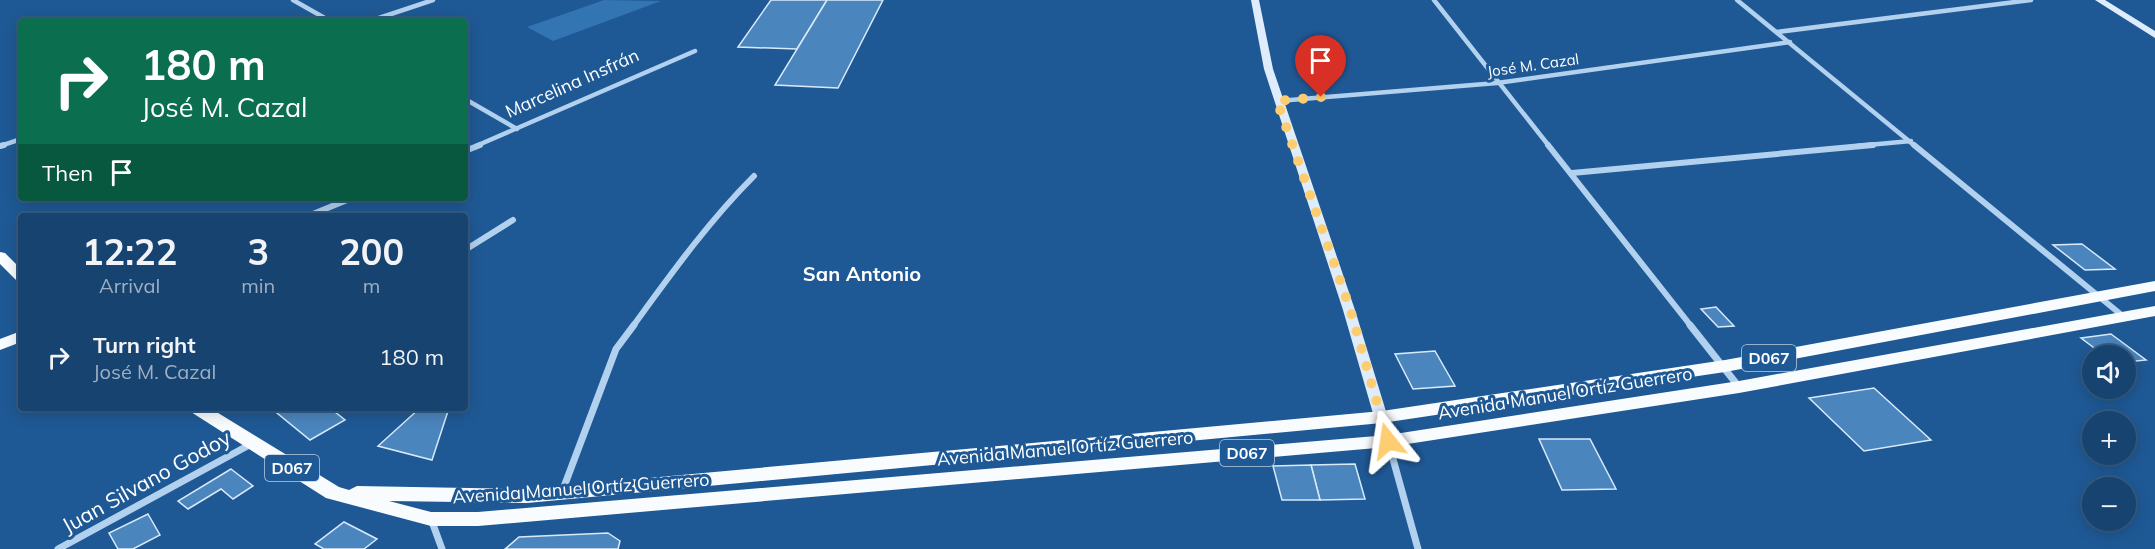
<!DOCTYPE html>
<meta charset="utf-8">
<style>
:root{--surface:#174370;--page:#204a75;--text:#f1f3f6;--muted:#9eb0c3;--line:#365c83}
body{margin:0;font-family:Mulish,sans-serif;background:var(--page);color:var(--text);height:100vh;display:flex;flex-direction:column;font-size:22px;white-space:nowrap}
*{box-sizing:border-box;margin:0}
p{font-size:20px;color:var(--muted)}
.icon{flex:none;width:33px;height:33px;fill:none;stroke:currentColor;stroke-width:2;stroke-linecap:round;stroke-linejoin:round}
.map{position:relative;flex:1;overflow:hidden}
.drawer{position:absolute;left:18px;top:213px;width:450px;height:198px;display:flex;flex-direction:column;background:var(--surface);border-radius:6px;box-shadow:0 3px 15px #0003,0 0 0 2px var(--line)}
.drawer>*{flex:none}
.guide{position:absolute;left:18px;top:18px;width:450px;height:183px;border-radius:6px;box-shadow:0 3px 15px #0003,0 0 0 2px var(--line);background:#0b6e4f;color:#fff;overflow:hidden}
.tools{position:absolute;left:2082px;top:345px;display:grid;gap:12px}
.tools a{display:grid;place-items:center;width:54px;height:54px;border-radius:50%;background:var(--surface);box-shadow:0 3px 15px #0003,0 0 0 2px var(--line);font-size:30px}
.pin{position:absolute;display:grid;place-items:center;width:51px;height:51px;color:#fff;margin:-62px -26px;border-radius:50% 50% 50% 0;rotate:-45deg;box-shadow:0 0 6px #0007}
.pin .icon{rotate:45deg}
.me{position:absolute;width:66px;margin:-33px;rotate:345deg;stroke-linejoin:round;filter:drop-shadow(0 0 4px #0008)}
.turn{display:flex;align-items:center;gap:21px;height:126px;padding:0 24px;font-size:27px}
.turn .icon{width:78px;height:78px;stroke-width:2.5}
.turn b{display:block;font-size:42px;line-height:51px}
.then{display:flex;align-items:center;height:57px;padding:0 24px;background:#0003;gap:12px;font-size:22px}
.eta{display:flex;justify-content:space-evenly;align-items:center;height:102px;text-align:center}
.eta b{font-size:36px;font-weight:700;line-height:42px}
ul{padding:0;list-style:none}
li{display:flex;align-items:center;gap:18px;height:84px;padding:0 24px}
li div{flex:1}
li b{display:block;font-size:22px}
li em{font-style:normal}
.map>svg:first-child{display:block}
</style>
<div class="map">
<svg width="2155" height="549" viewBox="0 0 2155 549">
<rect width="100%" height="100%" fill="#1f5995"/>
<polygon fill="#3374b2" points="604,0 661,1 553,41 527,27"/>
<g fill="#4b85bd" stroke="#d8eafa" stroke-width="1.5">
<polygon points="771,0 827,0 797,49 738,47"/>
<polygon points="827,0 883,0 838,88 775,85"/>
<polygon points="2082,244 2115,269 2085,270 2053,245"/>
<polygon points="1716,307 1734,326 1718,327 1701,309"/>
<polygon points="2111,334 2146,360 2126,362 2126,356 2105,356 2081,338"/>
<polygon points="1435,351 1455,386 1413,389 1395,354"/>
<polygon points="1874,388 1931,440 1864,451 1809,398"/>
<polygon points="286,408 330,408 345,420 310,440 277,413"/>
<polygon points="420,408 449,408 432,460 378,446"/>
<polygon points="1539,439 1590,439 1616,489 1562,490"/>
<polygon points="1355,464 1365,499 1320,500 1311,465"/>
<polygon points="1311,465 1320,500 1282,500 1273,466"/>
<polygon points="231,469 253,486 233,499 221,489 188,509 178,501"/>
<polygon points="148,514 160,535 133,549 118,549 109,533"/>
<polygon points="344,522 377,539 364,549 324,549 315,544"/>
<polygon points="608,533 620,541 618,549 505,549 519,537"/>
</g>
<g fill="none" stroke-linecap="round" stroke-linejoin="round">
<g stroke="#b2d1ef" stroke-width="4.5">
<polyline points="293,0 330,21"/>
<polyline points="1434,0 1549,146"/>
<polyline points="1737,0 1915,146"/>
<polyline points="370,21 433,0"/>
<polyline points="1777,32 2031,0"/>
<polyline points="465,99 517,129"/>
<polyline points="1278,101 1497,83 1790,42"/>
<polyline points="0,146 21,139"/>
<polyline points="476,146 695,51"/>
<polyline points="1857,146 1911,141"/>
</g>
<g stroke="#b2d1ef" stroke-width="6">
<polyline points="1548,145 1691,326"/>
<polyline points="1914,145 2124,317"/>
<polyline points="0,146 4,145"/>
<polyline points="465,151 480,145"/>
<polyline points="1572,173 1873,145"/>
<polyline points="308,216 352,198"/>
<polyline points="465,250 513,220"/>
<path d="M 633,326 C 671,274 708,222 754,176"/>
</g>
<g stroke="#b2d1ef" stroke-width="7">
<polyline points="1690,325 1739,387"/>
<polyline points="1388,441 1418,549"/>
<polyline points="562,492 616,349 634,325"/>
<polyline points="431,519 442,549"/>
<polyline points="58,549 251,444"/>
</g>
<g fill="#dfecfb" fill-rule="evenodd">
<polygon points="1251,0 1259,0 1273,69 1355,310 1395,441 1393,445 1383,445 1381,441 1343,310 1264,69"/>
<polygon points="2095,0 2105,0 2155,31 2155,38"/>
</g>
<g fill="#f9fcff" fill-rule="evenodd">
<polygon points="0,252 5,253 21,269 21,282 16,280 0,264"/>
<polygon points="2155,281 2155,291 1725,372 1382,423 527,503 389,501 431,512 478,512 1388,435 1739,381 2155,306 2155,316 1739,393 1388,447 478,526 431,526 326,498 191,412 188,408 210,408 339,487 349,490 357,486 527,489 1382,411 1725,360"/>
<polygon points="21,331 21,342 0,350 0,339"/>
</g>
</g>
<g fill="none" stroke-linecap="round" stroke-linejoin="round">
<polyline stroke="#fdcd72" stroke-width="10" stroke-dasharray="0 18" points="1321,97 1277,101 1350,309 1388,441"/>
</g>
<g text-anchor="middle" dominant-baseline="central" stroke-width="6" stroke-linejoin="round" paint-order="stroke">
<g font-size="15" fill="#fff" stroke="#1f5995">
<text transform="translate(1533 65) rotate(-8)">José M. Cazal</text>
</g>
<g fill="#1f5995" stroke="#bccddf" stroke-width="1.5">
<rect x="1742" y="345" width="54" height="26" rx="4.5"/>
<rect x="1220" y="440" width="54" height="26" rx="4.5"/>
<rect x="265" y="455" width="54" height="26" rx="4.5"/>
</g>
<g font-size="16" font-weight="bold" fill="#fff">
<text x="1769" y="358">D067</text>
<text x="1247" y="453">D067</text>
<text x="292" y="468">D067</text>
</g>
<g font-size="18" fill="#fff" stroke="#1f5995">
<text transform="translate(572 83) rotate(-24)">Marcelina Insfrán</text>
<text transform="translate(1565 393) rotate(-9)">Avenida Manuel Ortíz Guerrero</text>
<text transform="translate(1065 448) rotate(-5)">Avenida Manuel Ortíz Guerrero</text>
<text transform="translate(581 488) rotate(-4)">Avenida Manuel Ortíz Guerrero</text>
</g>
<g font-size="20" font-weight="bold" fill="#fff" stroke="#1f5995">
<text x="862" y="273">San Antonio</text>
</g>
<g font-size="21" fill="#fff" stroke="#1f5995">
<text transform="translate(146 481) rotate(-29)">Juan Silvano Godoy</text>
</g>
</g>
</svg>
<div class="tools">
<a><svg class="icon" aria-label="sound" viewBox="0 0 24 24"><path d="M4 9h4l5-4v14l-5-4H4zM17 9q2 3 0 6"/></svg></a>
<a>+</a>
<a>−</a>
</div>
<div class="pin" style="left:1321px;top:97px;background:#d93025"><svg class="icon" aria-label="arrive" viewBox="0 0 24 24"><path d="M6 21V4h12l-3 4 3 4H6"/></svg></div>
<svg class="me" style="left:1388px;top:441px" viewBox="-20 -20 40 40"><path d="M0-17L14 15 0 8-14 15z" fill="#fdcd72" stroke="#fff" stroke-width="4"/></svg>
<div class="guide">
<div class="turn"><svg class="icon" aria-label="right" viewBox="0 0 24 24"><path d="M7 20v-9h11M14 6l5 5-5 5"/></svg><div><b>180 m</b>José M. Cazal</div></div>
<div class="then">Then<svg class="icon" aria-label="arrive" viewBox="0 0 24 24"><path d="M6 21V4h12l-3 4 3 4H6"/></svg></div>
</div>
<section class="drawer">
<div class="eta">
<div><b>12:22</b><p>Arrival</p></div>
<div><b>3</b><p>min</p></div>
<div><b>200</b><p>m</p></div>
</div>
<ul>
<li><svg class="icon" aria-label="right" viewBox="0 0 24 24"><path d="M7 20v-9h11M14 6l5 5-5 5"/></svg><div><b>Turn right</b><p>José M. Cazal</p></div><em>180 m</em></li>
</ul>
</section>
</div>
